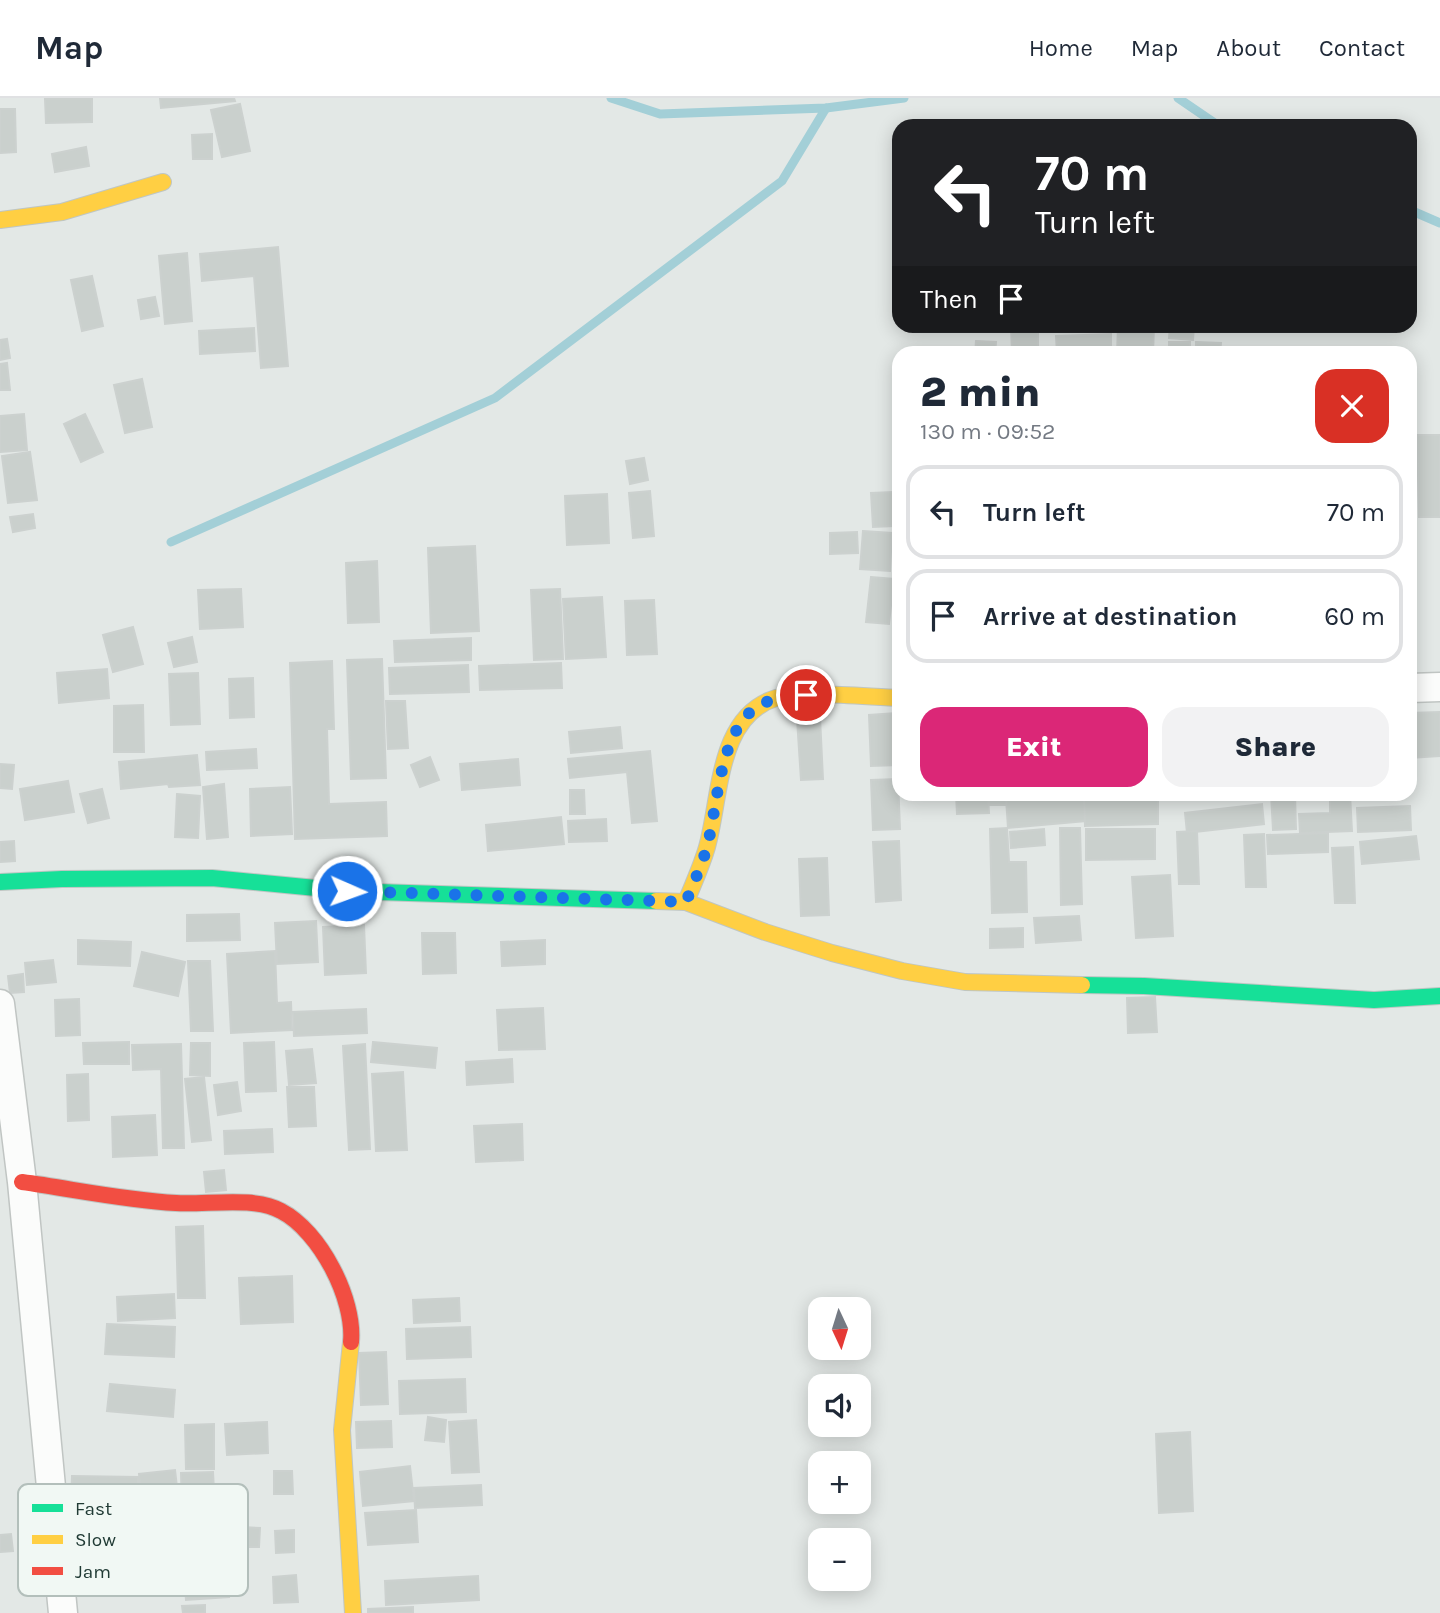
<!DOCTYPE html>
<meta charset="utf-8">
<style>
:root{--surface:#fff;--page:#f2f2f3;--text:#1f2937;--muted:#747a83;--line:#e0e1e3;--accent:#db2777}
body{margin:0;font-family:Karla,sans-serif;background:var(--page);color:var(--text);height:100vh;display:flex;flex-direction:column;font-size:26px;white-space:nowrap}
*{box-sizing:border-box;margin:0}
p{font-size:23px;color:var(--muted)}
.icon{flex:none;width:38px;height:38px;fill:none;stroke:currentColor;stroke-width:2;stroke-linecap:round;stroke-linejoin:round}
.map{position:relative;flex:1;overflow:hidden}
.drawer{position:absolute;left:892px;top:248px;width:525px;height:455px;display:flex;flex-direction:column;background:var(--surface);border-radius:21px;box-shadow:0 4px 18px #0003}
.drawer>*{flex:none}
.guide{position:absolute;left:892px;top:21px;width:525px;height:214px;border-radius:21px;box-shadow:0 4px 18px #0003;background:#202124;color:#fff;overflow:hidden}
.needle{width:46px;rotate:176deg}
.controls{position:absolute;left:808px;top:1199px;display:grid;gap:14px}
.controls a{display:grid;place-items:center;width:63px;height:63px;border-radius:14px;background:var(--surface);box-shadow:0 4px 18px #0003;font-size:35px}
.pin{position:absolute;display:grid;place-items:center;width:60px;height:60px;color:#fff;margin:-30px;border:4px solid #fff;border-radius:50%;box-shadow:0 2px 7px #0007}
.me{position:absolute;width:77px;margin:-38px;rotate:92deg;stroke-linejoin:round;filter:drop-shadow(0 0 5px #0008)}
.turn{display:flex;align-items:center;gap:24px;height:147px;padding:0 28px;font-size:32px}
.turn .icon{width:91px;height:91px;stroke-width:2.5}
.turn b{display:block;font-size:49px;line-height:60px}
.then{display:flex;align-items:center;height:66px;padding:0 28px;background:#0003;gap:14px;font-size:26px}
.round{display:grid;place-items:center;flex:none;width:74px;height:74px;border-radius:21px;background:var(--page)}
.overview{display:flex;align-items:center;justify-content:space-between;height:119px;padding:0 28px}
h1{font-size:42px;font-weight:800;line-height:52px}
.action{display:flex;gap:14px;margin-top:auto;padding:14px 28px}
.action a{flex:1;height:80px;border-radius:21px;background:var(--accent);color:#fff;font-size:28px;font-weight:800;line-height:80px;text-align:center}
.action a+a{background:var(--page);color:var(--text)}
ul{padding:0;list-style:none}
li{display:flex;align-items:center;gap:21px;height:94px;margin:0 14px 10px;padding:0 14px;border:4px solid var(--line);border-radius:21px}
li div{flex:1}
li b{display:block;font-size:26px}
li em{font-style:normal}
header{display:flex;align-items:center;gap:42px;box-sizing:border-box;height:98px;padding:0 35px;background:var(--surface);border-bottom:2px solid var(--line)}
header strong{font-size:33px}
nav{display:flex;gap:38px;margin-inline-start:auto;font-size:24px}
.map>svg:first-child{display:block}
</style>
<header>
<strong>Map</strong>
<nav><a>Home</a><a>Map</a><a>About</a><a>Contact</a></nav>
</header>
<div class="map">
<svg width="1440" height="1515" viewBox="0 0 1440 1515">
<rect width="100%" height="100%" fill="#e3e8e6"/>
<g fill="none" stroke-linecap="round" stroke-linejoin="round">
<g stroke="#a3cfd7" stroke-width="9">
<polyline points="611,0 660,16 826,10 904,0"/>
<polyline points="1178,0 1219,28"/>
<polyline points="1410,112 1440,125"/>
<polyline points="171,444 495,300 782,83 826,10"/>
</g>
</g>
<g fill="#cad0cd" stroke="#ccd1cf" stroke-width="2">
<polygon points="160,0 234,0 235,3 161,10"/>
<polygon points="45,1 92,1 92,24 46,25"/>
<polygon points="240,6 250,53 222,59 211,12"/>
<polygon points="0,11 15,11 16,54 0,55"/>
<polygon points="212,36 212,61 193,61 192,37"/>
<polygon points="86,49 89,68 55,74 52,56"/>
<polygon points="278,149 288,268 261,270 254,178 202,183 200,156"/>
<polygon points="187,155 192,223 165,226 159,158"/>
<polygon points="92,178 103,228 82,233 71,182"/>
<polygon points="155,199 159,218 141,221 138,202"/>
<polygon points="1011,228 1038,228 1038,256 1012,256"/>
<polygon points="1118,228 1154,228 1153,256 1117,256"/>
<polygon points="1170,228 1194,228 1193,242 1169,240"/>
<polygon points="254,230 255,253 200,256 199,233"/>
<polygon points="1111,236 1111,256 1057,256 1056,238"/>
<polygon points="7,241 10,260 0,262 0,242"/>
<polygon points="976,243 996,244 995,256 975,256"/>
<rect x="1169" y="244" width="21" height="12"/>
<polygon points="1196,244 1221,245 1220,256 1196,256"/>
<polygon points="7,265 10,292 0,292 0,266"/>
<polygon points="142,281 152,329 125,335 114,287"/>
<polygon points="900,315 900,363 898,363 895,316"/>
<polygon points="24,316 27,352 0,354 0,318"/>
<polygon points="85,316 103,354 81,364 64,326"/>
<polygon points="1417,337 1440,337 1440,419 1419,419"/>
<polygon points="30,354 37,402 8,405 2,358"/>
<polygon points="644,360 648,382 630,386 626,363"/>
<polygon points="650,393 654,438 633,440 629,395"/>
<polygon points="893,394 894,428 873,429 871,395"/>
<polygon points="607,396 609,445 567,447 565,398"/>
<polygon points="33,416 35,430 13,434 10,419"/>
<polygon points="863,433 892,435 890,473 860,471"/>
<polygon points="857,434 858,455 830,456 830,435"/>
<polygon points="475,448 479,533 431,535 428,450"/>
<polygon points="377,463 379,524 348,525 346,465"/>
<polygon points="871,479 894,481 889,526 866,524"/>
<polygon points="241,491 243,529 200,531 198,492"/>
<polygon points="560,491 563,561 534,562 531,492"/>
<polygon points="602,499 606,559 566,561 563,501"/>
<polygon points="654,502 657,556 627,557 625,503"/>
<polygon points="133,529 143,566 113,574 103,537"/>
<polygon points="192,539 197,564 174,569 168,545"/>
<polygon points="471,540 471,562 395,564 394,543"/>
<polygon points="382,561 386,680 351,681 347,562"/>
<polygon points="332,563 334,631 327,631 329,706 386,704 387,738 295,741 290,565"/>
<polygon points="561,565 562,590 480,592 479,568"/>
<polygon points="468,567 469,594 390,596 389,570"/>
<polygon points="107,571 109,600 59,605 57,575"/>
<polygon points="198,575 200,626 171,627 169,576"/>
<polygon points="253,580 254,619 230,620 229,581"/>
<polygon points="386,603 405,603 408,650 388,651"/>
<polygon points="143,607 144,654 114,654 114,608"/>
<polygon points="1440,614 1440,658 1410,660 1410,615"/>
<polygon points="896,615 899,667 871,668 869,617"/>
<polygon points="820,619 823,681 801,682 797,621"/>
<polygon points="620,629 622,650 571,655 569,634"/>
<polygon points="256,651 257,670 207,672 206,654"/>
<polygon points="650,653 657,723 632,725 627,674 570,680 568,661"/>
<polygon points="197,657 200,687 169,689 168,686 121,691 119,664"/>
<polygon points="430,659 439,682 420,689 411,667"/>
<polygon points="518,661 520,687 462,692 460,666"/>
<polygon points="0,666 14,667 12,691 0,690"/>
<polygon points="898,681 900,731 873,732 871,682"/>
<polygon points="68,683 74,714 25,722 20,691"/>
<polygon points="224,686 228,739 207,741 203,689"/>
<polygon points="290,689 292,736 251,738 250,691"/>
<polygon points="102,691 109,720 88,725 80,696"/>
<polygon points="570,692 584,692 585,716 570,716"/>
<polygon points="177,696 200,698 198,740 175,739"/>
<polygon points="956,696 988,696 989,715 957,716"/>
<rect x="989" y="696" width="18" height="11"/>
<polygon points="1051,696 1084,696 1086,723 1008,730 1006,700"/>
<polygon points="1084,696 1158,696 1158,726 1085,728"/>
<polygon points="1271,696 1295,696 1296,731 1273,732"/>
<polygon points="1330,696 1350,696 1352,733 1300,735 1299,716 1330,715"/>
<polygon points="1262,706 1264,726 1187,735 1185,715"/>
<polygon points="1410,708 1411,732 1358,734 1357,710"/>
<polygon points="561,719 564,746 488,753 486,727"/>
<polygon points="606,721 607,743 569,744 568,723"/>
<polygon points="1007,730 1009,764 1026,764 1027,814 992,815 990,731"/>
<polygon points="1060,730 1080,730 1082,806 1061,807"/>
<polygon points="1044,731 1045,747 1011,750 1010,734"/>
<polygon points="1086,731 1155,731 1155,761 1086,762"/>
<polygon points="1197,733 1199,786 1179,786 1177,734"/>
<polygon points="1328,735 1328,754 1268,756 1267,737"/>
<polygon points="1264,736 1266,789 1246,789 1244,737"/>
<polygon points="1416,738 1419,761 1362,766 1360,744"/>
<polygon points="14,743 15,763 0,764 0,744"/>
<polygon points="899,743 901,802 876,804 873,744"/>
<polygon points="1353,749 1355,805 1335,805 1332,750"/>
<polygon points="827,760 829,817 801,818 799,761"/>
<polygon points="1170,777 1173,838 1136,840 1132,779"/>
<polygon points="239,816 240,842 187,843 187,817"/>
<polygon points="1079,818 1081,842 1036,845 1034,820"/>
<polygon points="316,823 318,864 277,866 275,825"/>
<polygon points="364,827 366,875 325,877 323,829"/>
<polygon points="1023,830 1023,849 990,850 990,831"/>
<polygon points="422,835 455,835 456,875 423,876"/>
<polygon points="78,842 131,844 130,868 78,866"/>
<polygon points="545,842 545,866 502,868 501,844"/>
<polygon points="275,853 277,905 291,904 292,932 231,935 227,856"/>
<polygon points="142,854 185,864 178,898 134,888"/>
<polygon points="53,862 56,884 27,887 25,865"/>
<polygon points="188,863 210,863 213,933 191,933"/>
<polygon points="23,876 24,894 10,895 8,878"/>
<polygon points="1155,899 1157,934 1128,935 1127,900"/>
<polygon points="79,901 80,937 56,938 55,902"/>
<polygon points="543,910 545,951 499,952 497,912"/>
<polygon points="366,911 367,935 294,938 293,914"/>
<polygon points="129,944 129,966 84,966 83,945"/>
<polygon points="274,944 276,993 246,994 244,945"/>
<polygon points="373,944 437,950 435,970 371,964"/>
<polygon points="191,945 210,945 210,978 190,977"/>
<polygon points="181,946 184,1050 163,1050 161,971 133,972 132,947"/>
<polygon points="365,946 370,1051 349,1052 343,948"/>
<polygon points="312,951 316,985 289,987 286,953"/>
<polygon points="512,961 513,984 467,987 466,964"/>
<polygon points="403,974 407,1052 376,1053 372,976"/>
<polygon points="88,976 89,1022 68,1023 67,977"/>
<polygon points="204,979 211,1042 192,1044 185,981"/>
<polygon points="237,984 241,1013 218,1017 214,987"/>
<polygon points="287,989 314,989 316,1028 289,1029"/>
<polygon points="155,1017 157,1057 113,1059 112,1019"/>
<polygon points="522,1026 523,1062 476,1064 474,1028"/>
<polygon points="272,1031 273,1054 225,1056 224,1033"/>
<polygon points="224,1072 226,1092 206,1094 204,1074"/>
<polygon points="203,1128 205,1200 178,1200 176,1129"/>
<polygon points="292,1178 293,1224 241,1226 239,1180"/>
<polygon points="174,1196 175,1220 118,1223 117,1199"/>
<polygon points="459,1200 460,1223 414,1225 413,1202"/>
<polygon points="107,1226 175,1229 174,1259 105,1256"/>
<polygon points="470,1229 471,1259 407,1261 406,1231"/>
<polygon points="386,1254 388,1306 361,1307 359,1255"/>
<polygon points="465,1281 466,1314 400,1316 399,1283"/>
<polygon points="110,1286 175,1292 173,1319 107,1313"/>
<polygon points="428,1319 446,1322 444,1344 425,1342"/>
<polygon points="476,1322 479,1374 452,1375 449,1324"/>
<polygon points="391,1323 392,1349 357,1350 356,1324"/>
<polygon points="267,1324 268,1355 227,1357 225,1326"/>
<polygon points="214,1326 214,1371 186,1371 185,1327"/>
<polygon points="1190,1334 1193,1413 1159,1415 1156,1336"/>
<polygon points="410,1368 414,1403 363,1408 360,1374"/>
<polygon points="175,1372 179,1406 142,1410 139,1376"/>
<polygon points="274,1373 292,1373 293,1396 274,1396"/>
<polygon points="213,1374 215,1411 182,1413 181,1375"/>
<polygon points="72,1378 138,1379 138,1406 71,1404"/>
<polygon points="481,1387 482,1407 415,1410 414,1390"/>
<polygon points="416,1412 418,1444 368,1447 365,1415"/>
<polygon points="241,1429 260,1430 259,1449 241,1449"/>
<polygon points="294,1432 294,1454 276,1455 275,1433"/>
<polygon points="11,1436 13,1453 0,1454 0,1437"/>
<polygon points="203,1448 206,1484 228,1483 229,1499 186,1502 182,1450"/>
<polygon points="296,1477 298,1504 274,1505 273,1479"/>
<polygon points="478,1478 479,1502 386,1507 385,1483"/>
<polygon points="205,1507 205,1515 183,1515 182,1508"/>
<polygon points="413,1509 413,1515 368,1515 368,1511"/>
</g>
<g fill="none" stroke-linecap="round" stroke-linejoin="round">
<defs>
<g id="street">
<polyline points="1410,590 1440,589"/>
<polyline points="0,906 22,1084 63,1515"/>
</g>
<g id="fast">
<polyline points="0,784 62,781 212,780 347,793 656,803"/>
<polyline points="1082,887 1144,888 1374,902 1440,898"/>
</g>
<g id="slow">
<polyline points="0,122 62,114 163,84"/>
<polyline points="656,803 686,804 765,834 832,855 902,873 965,884 1082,887"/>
<path d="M 686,804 C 693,786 702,767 707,749 C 721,699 717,618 776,600 C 805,592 867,599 900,600"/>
<polyline points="351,1244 342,1332 353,1515"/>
</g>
<path id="jam" d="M 22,1084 C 73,1091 124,1102 176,1105 C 207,1107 254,1098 281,1113 C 320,1133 355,1201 351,1244"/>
</defs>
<use href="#street" stroke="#c0c5c3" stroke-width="31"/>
<use href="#fast" stroke="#bfc6c3" stroke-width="18"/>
<use href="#slow" stroke="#bfc6c3" stroke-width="18"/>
<use href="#jam" stroke="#bfc6c3" stroke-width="18"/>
<use href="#street" stroke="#fbfcfb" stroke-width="28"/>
<use href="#fast" stroke="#16e098" stroke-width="16"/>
<use href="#slow" stroke="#ffcf43" stroke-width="16"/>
<use href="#jam" stroke="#f24e42" stroke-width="16"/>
</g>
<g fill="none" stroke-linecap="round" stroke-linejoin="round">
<path stroke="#1a73e8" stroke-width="12" stroke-dasharray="0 21.6" d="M 347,793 L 686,804 C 693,786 702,767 707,749 C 718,708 719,630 760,607 C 774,599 791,599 806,597"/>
</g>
<rect x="18" y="1386" width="230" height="112" rx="10" fill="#f1f8f4" stroke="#b3bfbb" stroke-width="2"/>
<rect x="32" y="1406" width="31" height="8" fill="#16e098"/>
<rect x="32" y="1437" width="31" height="9" fill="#ffcf43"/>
<rect x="32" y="1469" width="31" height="8" fill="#f24e42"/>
<g font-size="19" fill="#213b35">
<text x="75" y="1417">Fast</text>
<text x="75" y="1448">Slow</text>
<text x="75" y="1480">Jam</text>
</g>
</svg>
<div class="controls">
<a><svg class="needle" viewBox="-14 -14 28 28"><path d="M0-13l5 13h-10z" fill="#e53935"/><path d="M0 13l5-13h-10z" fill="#747a83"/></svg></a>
<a><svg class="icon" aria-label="sound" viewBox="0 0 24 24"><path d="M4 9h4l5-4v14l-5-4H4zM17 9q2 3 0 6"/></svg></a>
<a>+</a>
<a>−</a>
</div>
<div class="pin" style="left:806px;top:597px;background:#d93025"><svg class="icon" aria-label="arrive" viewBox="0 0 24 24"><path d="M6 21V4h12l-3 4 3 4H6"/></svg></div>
<svg class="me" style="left:347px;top:793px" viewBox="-20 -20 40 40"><circle r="17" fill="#1a73e8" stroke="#fff" stroke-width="3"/><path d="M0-11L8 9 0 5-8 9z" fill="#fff"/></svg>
<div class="guide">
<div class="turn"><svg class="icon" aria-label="left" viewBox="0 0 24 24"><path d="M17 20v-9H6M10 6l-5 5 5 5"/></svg><div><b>70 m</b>Turn left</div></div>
<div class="then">Then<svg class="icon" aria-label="arrive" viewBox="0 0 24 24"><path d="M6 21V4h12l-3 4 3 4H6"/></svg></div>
</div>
<section class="drawer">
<div class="overview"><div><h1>2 min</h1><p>130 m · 09:52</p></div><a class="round" style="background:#d93025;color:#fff"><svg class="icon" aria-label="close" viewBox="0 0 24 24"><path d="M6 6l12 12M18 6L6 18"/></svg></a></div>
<ul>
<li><svg class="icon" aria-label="left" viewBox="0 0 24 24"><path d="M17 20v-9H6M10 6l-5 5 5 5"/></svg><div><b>Turn left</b></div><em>70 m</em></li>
<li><svg class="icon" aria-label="arrive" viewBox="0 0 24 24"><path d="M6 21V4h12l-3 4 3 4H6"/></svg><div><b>Arrive at destination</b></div><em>60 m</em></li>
</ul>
<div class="action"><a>Exit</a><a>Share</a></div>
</section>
</div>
